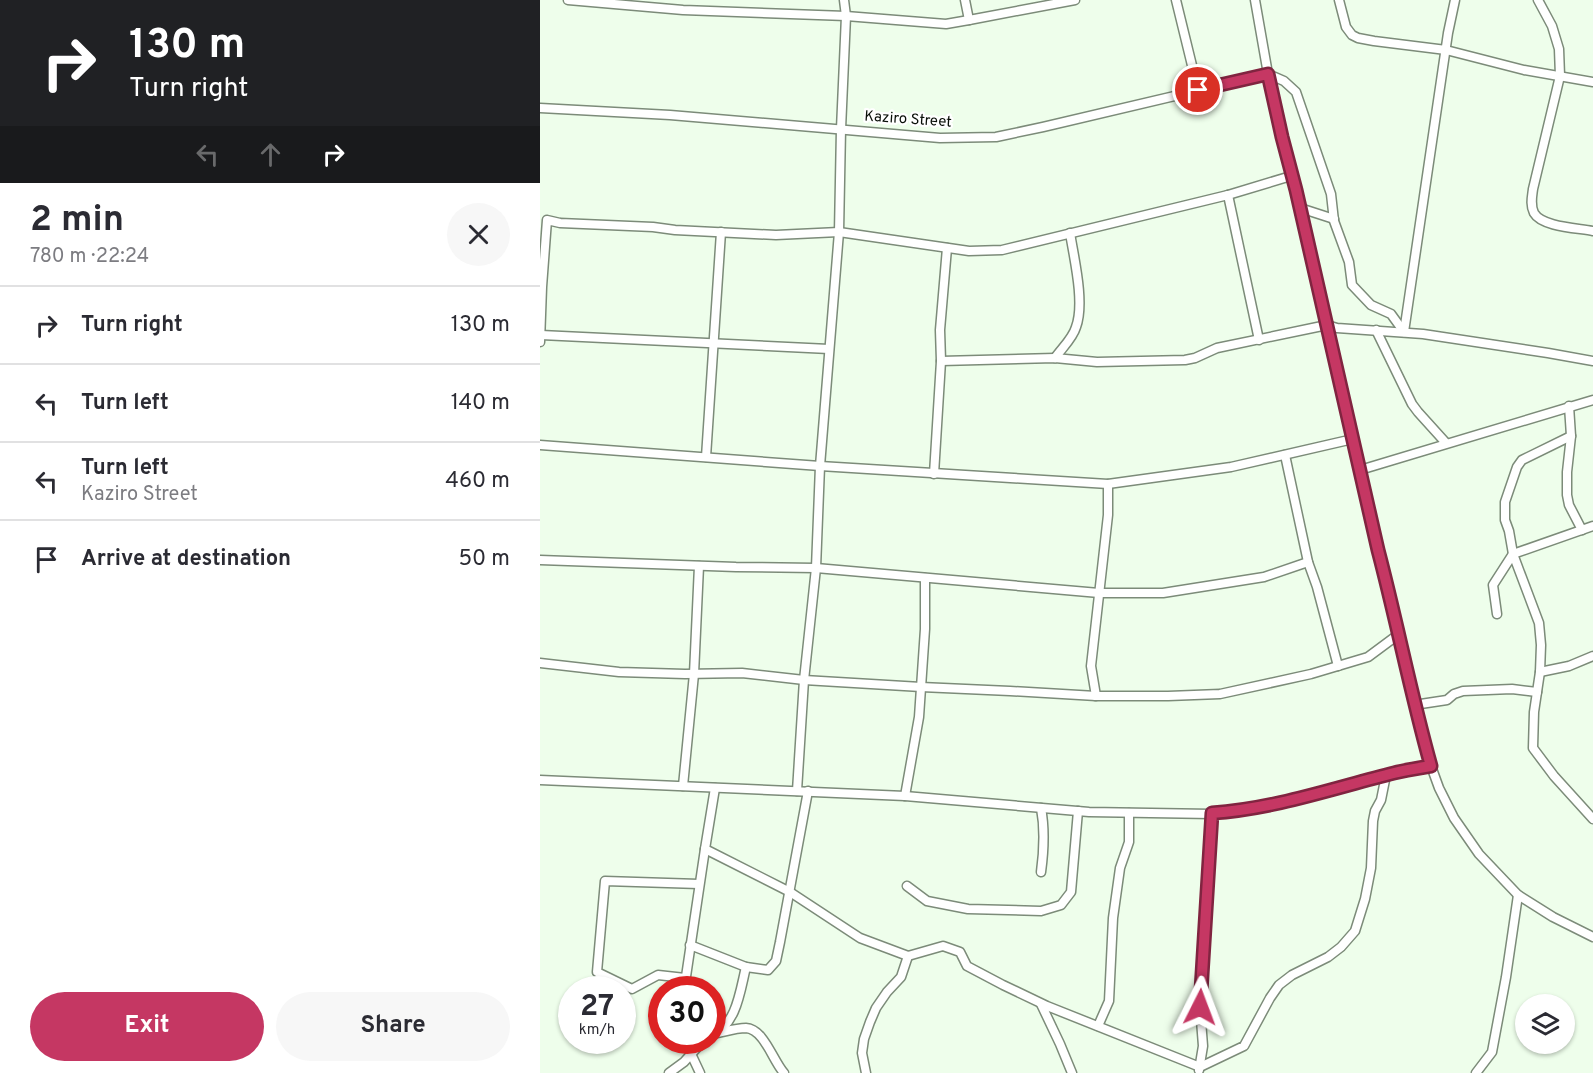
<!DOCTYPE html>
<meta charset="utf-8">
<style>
:root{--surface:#fff;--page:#f7f7f7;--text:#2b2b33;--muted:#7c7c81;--line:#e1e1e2;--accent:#c53763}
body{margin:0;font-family:Overpass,sans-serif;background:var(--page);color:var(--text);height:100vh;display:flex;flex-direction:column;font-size:22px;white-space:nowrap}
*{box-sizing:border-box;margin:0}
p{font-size:20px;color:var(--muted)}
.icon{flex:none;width:33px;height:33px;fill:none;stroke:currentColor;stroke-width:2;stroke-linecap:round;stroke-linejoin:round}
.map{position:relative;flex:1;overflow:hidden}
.sheet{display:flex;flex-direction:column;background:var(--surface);width:540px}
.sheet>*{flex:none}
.banner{background:#202124;color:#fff;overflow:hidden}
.tools{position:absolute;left:975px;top:994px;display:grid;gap:12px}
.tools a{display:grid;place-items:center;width:60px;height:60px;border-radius:50%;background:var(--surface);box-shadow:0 2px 4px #0004;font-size:30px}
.speed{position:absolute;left:18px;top:976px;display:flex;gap:12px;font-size:30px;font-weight:700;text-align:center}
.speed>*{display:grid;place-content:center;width:78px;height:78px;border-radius:50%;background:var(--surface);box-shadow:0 2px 4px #0004;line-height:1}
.speed small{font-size:15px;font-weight:400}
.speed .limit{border:9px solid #d22;background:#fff;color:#111}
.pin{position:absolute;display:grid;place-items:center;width:51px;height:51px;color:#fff;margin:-26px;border:3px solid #fff;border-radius:50%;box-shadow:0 2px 6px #0007}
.me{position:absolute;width:66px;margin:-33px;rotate:3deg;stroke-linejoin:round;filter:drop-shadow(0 0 4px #0008)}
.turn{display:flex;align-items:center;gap:21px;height:126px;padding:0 30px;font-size:27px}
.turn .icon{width:78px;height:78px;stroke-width:2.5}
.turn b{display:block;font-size:42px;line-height:51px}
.lanes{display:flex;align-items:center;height:57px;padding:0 30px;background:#0003;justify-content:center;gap:30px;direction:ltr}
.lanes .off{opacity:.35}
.round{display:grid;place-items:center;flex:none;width:63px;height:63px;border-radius:32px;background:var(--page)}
.summary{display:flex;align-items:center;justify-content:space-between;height:102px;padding:0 30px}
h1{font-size:36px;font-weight:700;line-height:45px}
.button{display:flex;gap:12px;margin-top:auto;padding:12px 30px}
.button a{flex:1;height:69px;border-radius:36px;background:var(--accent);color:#fff;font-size:24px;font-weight:700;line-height:69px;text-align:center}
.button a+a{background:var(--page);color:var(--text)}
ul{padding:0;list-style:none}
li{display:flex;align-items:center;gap:18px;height:78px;padding:0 30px;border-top:2px solid var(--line)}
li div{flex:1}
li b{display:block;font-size:22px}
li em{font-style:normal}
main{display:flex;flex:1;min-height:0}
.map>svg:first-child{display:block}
</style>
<main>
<section class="sheet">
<div class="banner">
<div class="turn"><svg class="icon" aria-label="right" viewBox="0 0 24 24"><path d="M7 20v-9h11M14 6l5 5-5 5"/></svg><div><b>130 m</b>Turn right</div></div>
<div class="lanes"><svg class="icon off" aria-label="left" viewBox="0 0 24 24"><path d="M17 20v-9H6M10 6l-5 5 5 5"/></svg><svg class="icon off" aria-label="ahead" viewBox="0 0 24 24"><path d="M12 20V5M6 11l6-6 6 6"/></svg><svg class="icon" aria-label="right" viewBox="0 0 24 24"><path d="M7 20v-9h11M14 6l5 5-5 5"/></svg></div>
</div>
<div class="summary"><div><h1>2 min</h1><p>780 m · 22:24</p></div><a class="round"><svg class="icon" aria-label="close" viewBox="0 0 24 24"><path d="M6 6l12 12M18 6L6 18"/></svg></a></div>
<ul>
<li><svg class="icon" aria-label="right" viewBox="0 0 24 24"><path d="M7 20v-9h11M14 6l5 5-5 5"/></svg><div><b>Turn right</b></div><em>130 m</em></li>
<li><svg class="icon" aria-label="left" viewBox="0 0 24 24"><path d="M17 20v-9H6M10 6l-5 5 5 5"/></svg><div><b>Turn left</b></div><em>140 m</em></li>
<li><svg class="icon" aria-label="left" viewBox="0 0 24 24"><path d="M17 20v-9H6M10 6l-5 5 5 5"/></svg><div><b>Turn left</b><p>Kaziro Street</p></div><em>460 m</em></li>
<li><svg class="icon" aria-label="arrive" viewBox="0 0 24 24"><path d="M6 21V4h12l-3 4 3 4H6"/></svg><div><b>Arrive at destination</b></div><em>50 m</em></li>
</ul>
<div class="button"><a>Exit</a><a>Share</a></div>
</section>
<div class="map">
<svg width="1053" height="1073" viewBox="0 0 1053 1073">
<rect width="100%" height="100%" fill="#eefeeb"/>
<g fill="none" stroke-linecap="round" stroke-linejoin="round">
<defs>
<g id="street">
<polyline points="28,0 143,10 306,16 406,24 429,20 535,0"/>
<polyline points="425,0 429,20"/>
<polyline points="636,0 658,90"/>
<polyline points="715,0 728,74 737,117 756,190 838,550 853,608 874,705 891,766 899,788 914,818 939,854 978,895 1013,917 1053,937"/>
<polyline points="799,0 806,27 812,35 818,38 834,41 906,50 984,70 1053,82"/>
<path d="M 998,0 L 1012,26 L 1019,49 L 1020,76 L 993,189 C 992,197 990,205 994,213 C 1002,227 1038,228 1053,231"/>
<polyline points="0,108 130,115 400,138 456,137 503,127 728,74 744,81 756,92 791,194 794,221 809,262 812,285 831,305 851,314 864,332"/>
<polyline points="688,195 719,340"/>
<polyline points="760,208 794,219"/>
<polyline points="836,330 872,404 878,412 906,443"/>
<polyline points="864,332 908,33 915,0"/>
<polyline points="1,335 289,349"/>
<polyline points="0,342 2,287 7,220 20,223 113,227 135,230 236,235 299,232 429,251 462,250 688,195 751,176"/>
<path d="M 515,358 C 522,348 533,338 536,327 C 545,303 534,258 530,233"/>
<polyline points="401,361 515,358 557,362 645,360 655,358 677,348 787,325 797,328 883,334 1008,353 1053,361"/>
<polyline points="1029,406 1031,436 1027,472 1027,495 1029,505 1042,530"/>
<polyline points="1031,436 982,460 977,467 965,502 965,520 969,531 973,554 999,623 1001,645 1000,672 994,712 993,748 1014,776 1053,819"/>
<polyline points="0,445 280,466 568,484 691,467 813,439"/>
<polyline points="745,455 768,562 777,587 798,666"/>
<polyline points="166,457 181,232"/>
<polyline points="820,470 1053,400"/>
<polyline points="394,474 401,361 400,330 407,248"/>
<polyline points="568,484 568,515 551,666 556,696 628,696 680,694 771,674 828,657 859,634"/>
<polyline points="0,560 196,567 276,568 559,593 623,593 724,577 768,562"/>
<polyline points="957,614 953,585 973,554 1053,526"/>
<polyline points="0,663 79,672 145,674 202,673 264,680 381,687 470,691 556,696"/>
<polyline points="1000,672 1029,666 1053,656"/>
<polyline points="874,705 907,700 914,694 923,691 972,689 997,692"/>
<path d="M 0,780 L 365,796 L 549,812 L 672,814 C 747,808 818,779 891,766"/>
<polyline points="143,786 154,674 159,566"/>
<polyline points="175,788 165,849 250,892 320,938 368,956 403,946 420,952 427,966 463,985 507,1006 660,1067 704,1046 730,998 739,985 752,975 788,957 801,947 815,931 825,899 831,868 833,821 835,811 841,800 846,775"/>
<polyline points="257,791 264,680 276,568 280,466 299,232 301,129 306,16 304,0"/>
<polyline points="365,796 379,717 385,629 385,578"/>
<path d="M 501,872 C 504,850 505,829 501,808"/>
<polyline points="367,886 387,901 428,909 501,911 521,905 531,892 538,811"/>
<polyline points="150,945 206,967 228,970 236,961 240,942 268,791"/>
<polyline points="145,978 118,975 92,989 57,972 65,881 159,884"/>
<polyline points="144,990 165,849"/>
<polyline points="501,1004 520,1044 532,1073"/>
<polyline points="558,1026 569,1001 573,918 580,868 589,842 589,813"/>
<path d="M 178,1033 C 187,1031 197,1028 206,1028 C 224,1029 233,1061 244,1073"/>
<path d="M 172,1035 C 197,1024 200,991 206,967"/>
<polyline points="145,1041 160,1073"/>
<polyline points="659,1070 663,1046 660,1007 672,814"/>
<polyline points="129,1073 144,1062 163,1041"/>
<polyline points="326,1073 322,1053 324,1039 330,1022 336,1008 347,992 361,977 368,956"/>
<polyline points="936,1073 952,1052 966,977 978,895"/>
</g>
</defs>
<use href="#street" stroke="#7c8b79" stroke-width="11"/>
<use href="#street" stroke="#fff" stroke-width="8"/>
</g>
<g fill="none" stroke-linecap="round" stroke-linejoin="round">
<defs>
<path id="route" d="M 658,90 L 728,74 L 742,137 L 756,190 L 838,550 C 857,622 871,695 891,766 C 879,768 866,770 854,773 C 794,788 734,809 672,813 L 660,1007"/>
</defs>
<use href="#route" stroke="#802440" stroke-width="15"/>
<use href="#route" stroke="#c53763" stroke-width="10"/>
</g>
<g text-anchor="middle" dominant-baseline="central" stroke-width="4.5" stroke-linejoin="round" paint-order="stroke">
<g font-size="15" fill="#090f08" stroke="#fff">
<text transform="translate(368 120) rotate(4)">Kaziro Street</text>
</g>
</g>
</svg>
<div class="tools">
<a><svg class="icon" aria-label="layers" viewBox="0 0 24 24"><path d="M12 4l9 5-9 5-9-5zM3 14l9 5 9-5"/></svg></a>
</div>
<div class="speed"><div>27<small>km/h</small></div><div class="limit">30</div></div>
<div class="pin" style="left:658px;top:90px;background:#d93025"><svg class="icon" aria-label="arrive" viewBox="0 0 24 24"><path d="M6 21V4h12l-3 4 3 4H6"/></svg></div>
<svg class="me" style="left:660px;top:1007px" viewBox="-20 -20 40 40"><path d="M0-17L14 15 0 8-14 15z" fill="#c53763" stroke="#fff" stroke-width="4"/></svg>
</div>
</main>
